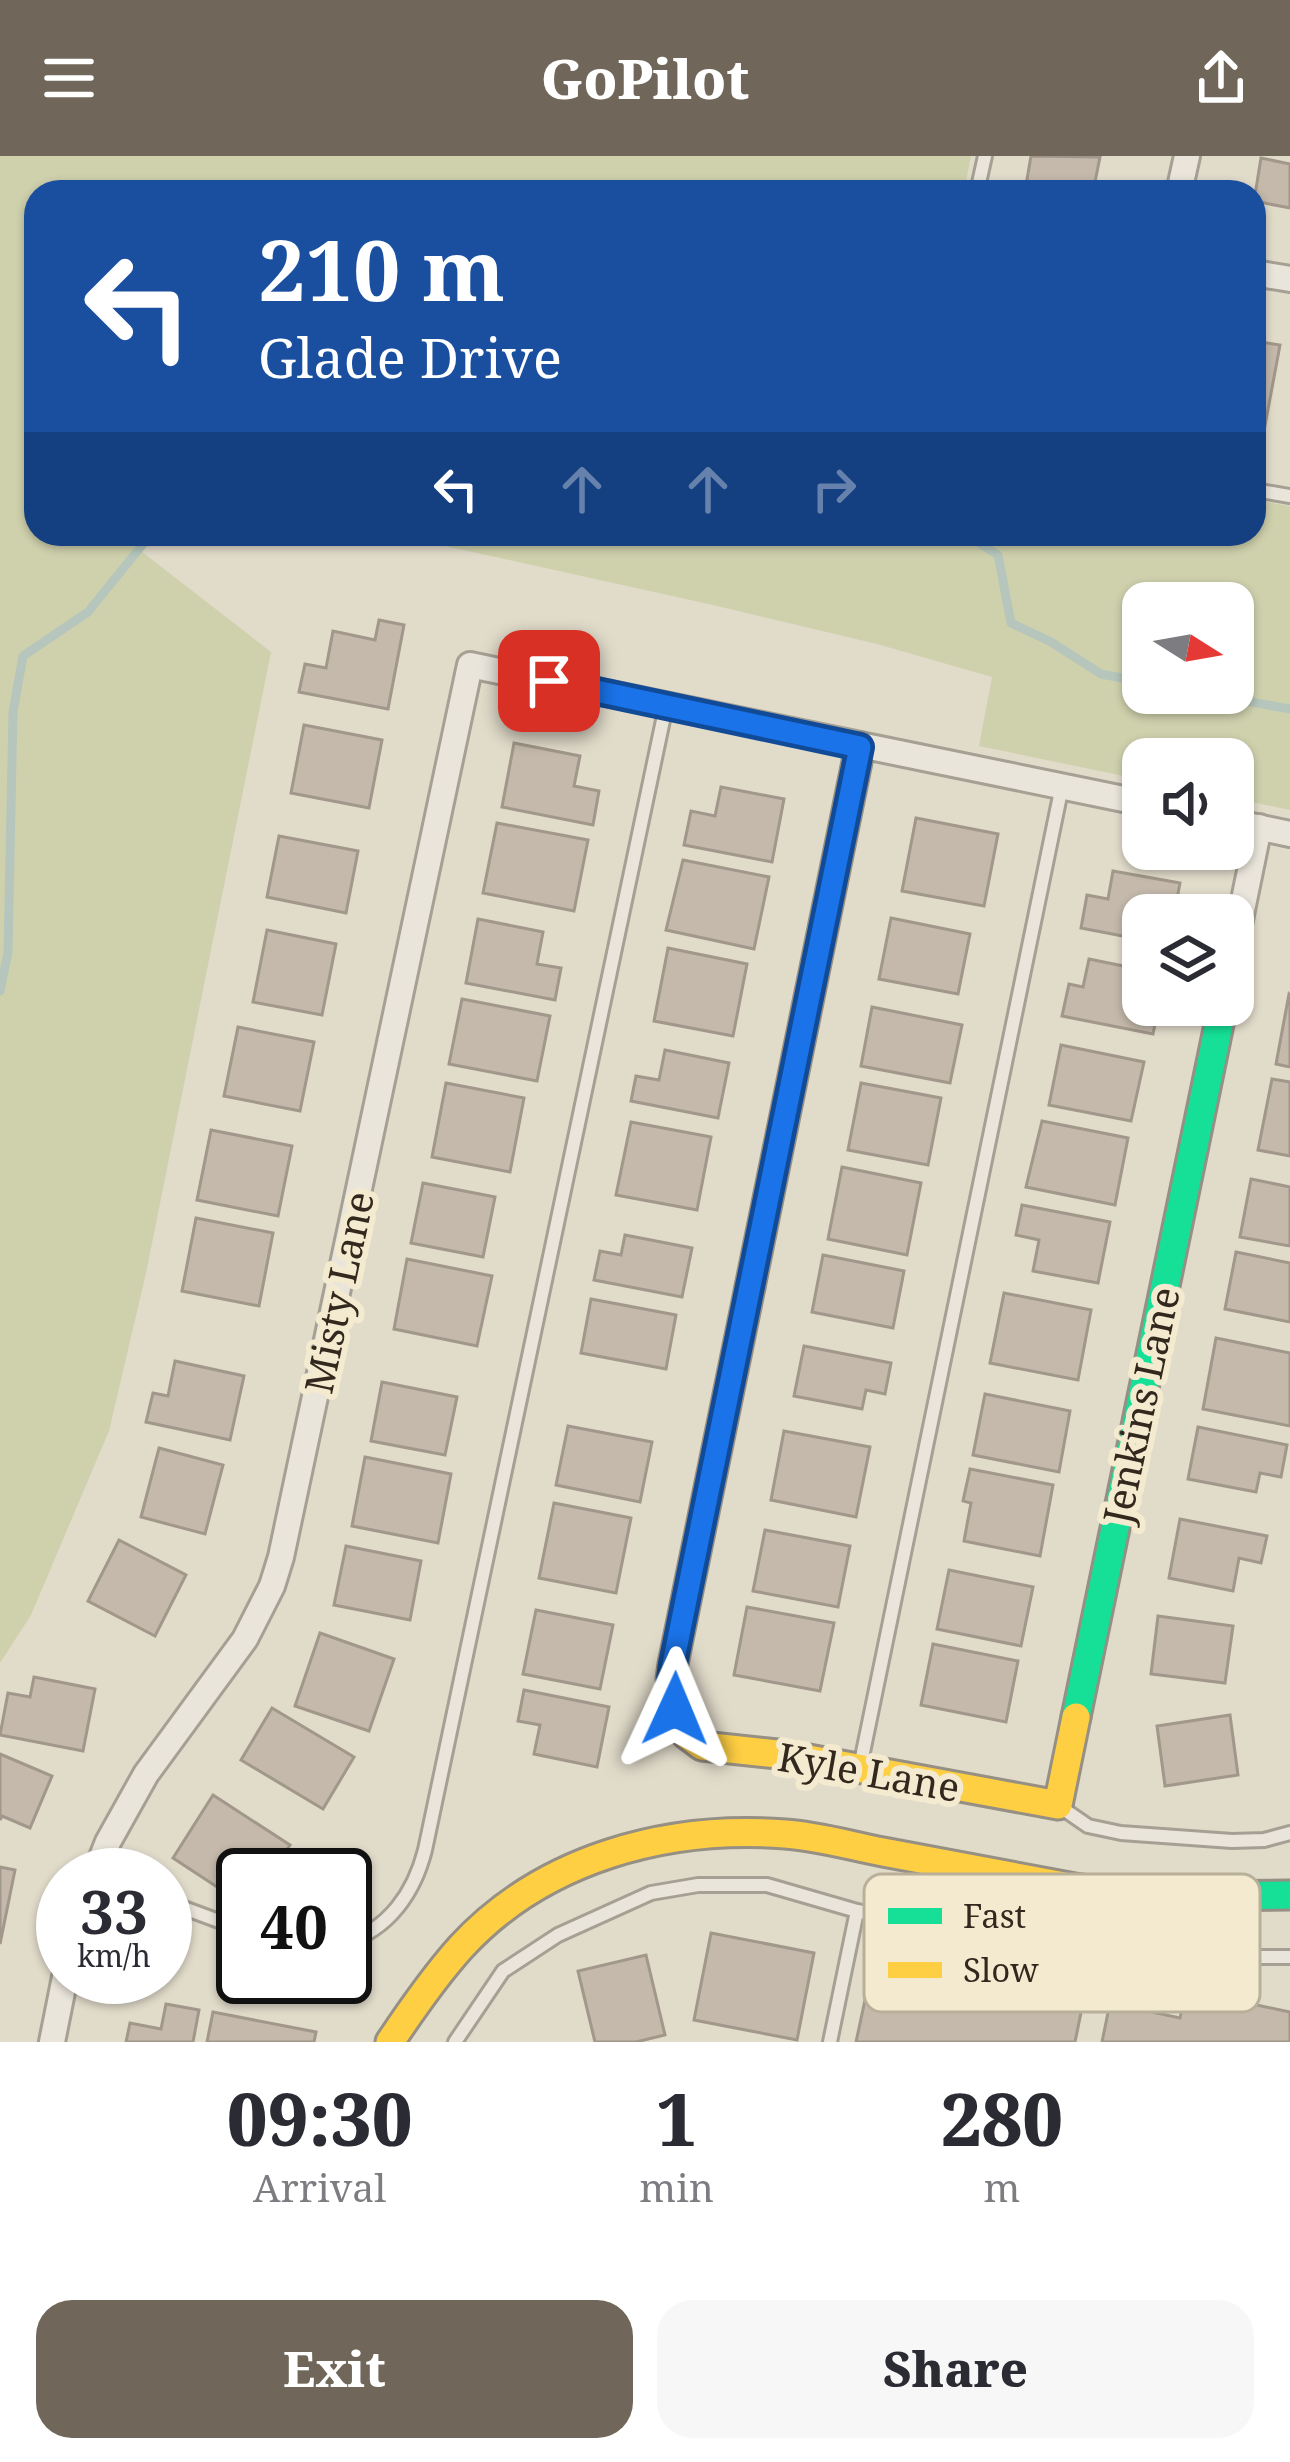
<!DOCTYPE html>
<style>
:root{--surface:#fff;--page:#f7f7f7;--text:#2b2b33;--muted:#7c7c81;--accent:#70675a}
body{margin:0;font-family:"Noto Serif",serif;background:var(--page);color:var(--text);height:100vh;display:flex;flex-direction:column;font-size:45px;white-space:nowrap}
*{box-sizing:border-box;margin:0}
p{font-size:39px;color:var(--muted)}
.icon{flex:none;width:66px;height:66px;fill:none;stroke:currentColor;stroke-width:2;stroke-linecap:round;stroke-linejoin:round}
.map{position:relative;height:1886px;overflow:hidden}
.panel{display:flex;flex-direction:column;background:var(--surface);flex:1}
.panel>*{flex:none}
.top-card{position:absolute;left:24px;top:24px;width:1242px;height:366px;border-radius:36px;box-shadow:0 3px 9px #0004;background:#1a4fa0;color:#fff;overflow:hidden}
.needle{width:78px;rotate:101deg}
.tools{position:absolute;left:1122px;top:426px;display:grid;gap:24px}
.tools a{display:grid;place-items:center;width:132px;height:132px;border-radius:24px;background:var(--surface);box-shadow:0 3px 9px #0004;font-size:60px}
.speed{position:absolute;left:36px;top:1692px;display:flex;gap:24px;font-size:60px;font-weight:700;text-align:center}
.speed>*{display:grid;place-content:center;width:156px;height:156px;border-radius:50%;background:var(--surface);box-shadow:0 3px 9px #0004;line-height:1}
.speed small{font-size:30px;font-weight:400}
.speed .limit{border:6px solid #111;border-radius:18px;background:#fff;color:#111}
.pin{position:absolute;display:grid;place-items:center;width:102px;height:102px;color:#fff;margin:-51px;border-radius:24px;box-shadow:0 6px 18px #0006}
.me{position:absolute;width:132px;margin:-66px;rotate:1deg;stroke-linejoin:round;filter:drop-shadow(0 0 9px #0008)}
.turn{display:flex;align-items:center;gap:42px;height:252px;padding:0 36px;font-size:54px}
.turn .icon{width:156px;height:156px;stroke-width:2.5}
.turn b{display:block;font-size:84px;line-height:102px}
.lanes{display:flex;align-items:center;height:114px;padding:0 36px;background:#0003;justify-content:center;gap:60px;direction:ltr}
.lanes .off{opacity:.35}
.eta{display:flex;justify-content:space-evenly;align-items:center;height:204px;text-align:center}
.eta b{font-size:72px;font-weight:800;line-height:84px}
.cta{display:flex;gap:24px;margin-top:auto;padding:24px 36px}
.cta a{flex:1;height:138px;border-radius:36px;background:var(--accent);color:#fff;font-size:48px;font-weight:800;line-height:138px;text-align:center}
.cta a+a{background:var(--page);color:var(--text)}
header{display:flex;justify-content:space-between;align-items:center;height:156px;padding:0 36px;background:var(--accent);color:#fff;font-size:54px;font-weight:800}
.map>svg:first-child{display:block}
</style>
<header><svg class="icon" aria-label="menu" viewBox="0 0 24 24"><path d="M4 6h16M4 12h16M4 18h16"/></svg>GoPilot<svg class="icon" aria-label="share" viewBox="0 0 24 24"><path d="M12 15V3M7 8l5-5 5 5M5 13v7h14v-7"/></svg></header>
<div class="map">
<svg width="1290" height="1886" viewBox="0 0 1290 1886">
<rect width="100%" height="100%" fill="#e1dbca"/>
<g fill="#cfd1ad" fill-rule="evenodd">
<polygon points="0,0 971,0 964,36 36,36 36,378 132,378 128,385 271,496 146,1117 109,1275 31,1459 0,1507"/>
<path d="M 1254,344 L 1290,350 L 1290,654 L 1233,642 L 1233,603 L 1143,603 L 1143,624 L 979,590 L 992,521 L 877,488 L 713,449 L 409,382 L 402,378 L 1254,378 ZM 1143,447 L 1233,447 L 1233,537 L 1143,537 Z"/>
</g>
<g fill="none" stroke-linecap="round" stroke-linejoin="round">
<g stroke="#b6c6bc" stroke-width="9">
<polyline points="961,378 967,379 998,399 1011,467 1051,486 1101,518 1143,526"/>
<polyline points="1202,537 1290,553"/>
<polyline points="0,835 8,796 13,556 23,500 88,456 143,388 157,378"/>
</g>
</g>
<g fill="#c4b9ab" stroke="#a1978a" stroke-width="3">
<polygon points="1031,0 1100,1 1093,36 1025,35"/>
<polygon points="1261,2 1290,8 1290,52 1254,45"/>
<polygon points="1254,185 1280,189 1261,291 1254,290"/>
<polygon points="379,464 404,469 388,553 299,536 305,508 326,512 333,475 375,484"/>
<polygon points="304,569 382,584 369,652 291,637"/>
<polygon points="514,587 580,600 574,630 599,635 593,669 502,651"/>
<polygon points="721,631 784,643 772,706 684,689 691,655 715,660"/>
<polygon points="916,662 998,678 984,750 902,735"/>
<polygon points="497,667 588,684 574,755 483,737"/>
<polygon points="279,680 358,695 346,757 267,741"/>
<polygon points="683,704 769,721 754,793 666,774"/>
<polygon points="1113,715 1180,727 1174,759 1143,759 1143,784 1081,772 1087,739 1108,743"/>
<polygon points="891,762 970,778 958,838 879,823"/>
<polygon points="478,763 543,776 537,808 561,812 555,844 466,827"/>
<polygon points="267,774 336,788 322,859 253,846"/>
<polygon points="668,792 747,808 733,880 654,865"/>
<polygon points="1089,803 1143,814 1143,849 1159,849 1153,878 1062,860 1069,828 1083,831"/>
<polygon points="1289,838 1290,839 1290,911 1276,908"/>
<polygon points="462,843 550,860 537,925 449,908"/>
<polygon points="872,851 962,869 950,927 861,910"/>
<polygon points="238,871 314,886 300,955 224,940"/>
<polygon points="1061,889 1144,906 1131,965 1049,949"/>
<polygon points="665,894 729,907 718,962 631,945 636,920 659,924"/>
<polygon points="1272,923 1290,926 1290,1000 1258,994"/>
<polygon points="446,927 524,942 510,1016 432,1001"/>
<polygon points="861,927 941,942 928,1009 848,994"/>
<polygon points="1042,965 1128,982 1115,1049 1026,1031"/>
<polygon points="631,966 711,981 697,1054 616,1039"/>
<polygon points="211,974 292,990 278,1060 197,1044"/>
<polygon points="842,1011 921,1027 907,1099 828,1083"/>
<polygon points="1251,1023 1290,1031 1290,1090 1240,1081"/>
<polygon points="423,1027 495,1041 483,1101 411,1087"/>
<polygon points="1022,1049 1110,1066 1098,1127 1033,1115 1039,1084 1016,1079"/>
<polygon points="196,1062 273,1077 259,1150 182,1135"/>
<polygon points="625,1079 692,1092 682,1141 594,1124 600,1095 621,1099"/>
<polygon points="1236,1096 1290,1107 1290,1166 1225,1153"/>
<polygon points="823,1099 904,1115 893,1172 812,1156"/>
<polygon points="407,1103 492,1120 477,1190 394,1173"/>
<polygon points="1004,1137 1091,1154 1078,1224 990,1207"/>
<polygon points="591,1143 676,1159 666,1213 581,1197"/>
<polygon points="1216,1182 1290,1197 1290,1270 1203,1253"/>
<polygon points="804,1190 891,1207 885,1238 866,1234 862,1253 794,1240"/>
<polygon points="175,1205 244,1220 230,1284 146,1266 153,1237 168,1240"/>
<polygon points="382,1226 457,1241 445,1299 371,1285"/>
<polygon points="985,1238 1070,1255 1059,1316 973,1299"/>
<polygon points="568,1270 652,1286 640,1346 556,1329"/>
<polygon points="1198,1271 1287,1289 1281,1321 1260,1317 1256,1336 1188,1323"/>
<polygon points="784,1275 870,1291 856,1361 771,1344"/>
<polygon points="159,1292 223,1309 205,1378 141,1361"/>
<polygon points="365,1301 451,1318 438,1387 352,1370"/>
<polygon points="970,1313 1053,1329 1040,1400 964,1385 971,1347 963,1345"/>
<polygon points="554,1347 631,1362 616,1437 539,1422"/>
<polygon points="1180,1363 1267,1380 1261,1407 1239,1402 1233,1435 1169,1422"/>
<polygon points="765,1374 850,1390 838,1451 753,1435"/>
<polygon points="119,1384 186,1419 155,1480 88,1445"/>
<polygon points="346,1390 421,1405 410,1464 334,1449"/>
<polygon points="949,1414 1033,1431 1021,1490 937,1473"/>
<polygon points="747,1451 834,1467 820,1535 734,1519"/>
<polygon points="536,1454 613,1469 600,1533 523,1518"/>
<polygon points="1158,1460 1233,1470 1225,1527 1151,1518"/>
<polygon points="320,1477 394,1503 369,1575 295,1550"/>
<polygon points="933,1488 1018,1505 1006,1566 921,1549"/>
<polygon points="34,1521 95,1533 83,1595 0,1579 8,1537 30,1541"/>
<polygon points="524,1534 609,1551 597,1611 534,1598 540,1569 518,1565"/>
<polygon points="272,1552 354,1601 323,1653 241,1604"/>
<polygon points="1230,1559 1238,1619 1165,1630 1157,1570"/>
<polygon points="0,1598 52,1620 30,1672 2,1660 0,1664"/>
<polygon points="213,1639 290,1689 270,1719 243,1719 243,1748 173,1702"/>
<polygon points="0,1711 15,1714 0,1788"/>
<polygon points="711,1777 814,1797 797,1884 694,1864"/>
<polygon points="646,1799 665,1879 636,1886 595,1886 578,1815"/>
<polygon points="874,1802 1083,1847 1075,1886 856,1886"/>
<polygon points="1186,1834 1290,1856 1290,1886 1102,1886 1110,1847 1180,1862"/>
<polygon points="166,1848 199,1854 193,1886 126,1886 130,1867 161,1873"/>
<polygon points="213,1856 316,1876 314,1886 207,1886"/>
</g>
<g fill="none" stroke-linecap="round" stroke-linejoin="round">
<defs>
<g id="lane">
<polyline points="977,36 985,0"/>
<polyline points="1254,334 1290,340"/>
<polyline points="860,1611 1062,630"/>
<polyline points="1059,1650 1088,1670 1121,1677 1232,1685 1264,1684 1290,1677"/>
<polyline points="165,1745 243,1774"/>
<path d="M 345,1787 C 389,1773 414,1737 425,1694 L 666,550"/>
<polyline points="455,1886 503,1815 558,1779 651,1737 698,1729 767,1729 857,1755"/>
<polyline points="830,1886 857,1755 1026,1790 1116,1801 1290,1801"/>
</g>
<g id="street">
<polyline points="1179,36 1187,0"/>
<polyline points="1254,117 1290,123"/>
<polyline points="1233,666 1290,678"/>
<polyline points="1233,798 1259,671"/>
<polyline points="95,1719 108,1686 146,1618 245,1483 272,1430 281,1401 470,509 1143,647"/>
<polyline points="52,1886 65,1821"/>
</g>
<g id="fast">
<polyline points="750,1131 860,591"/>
<polyline points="1076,1561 1223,849"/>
<polyline points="1080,1733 1180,1740 1290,1739"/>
</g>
<g id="slow">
<polyline points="750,1131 673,1508 671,1523 675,1553 686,1578 702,1590 787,1599 1058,1649 1076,1561"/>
<path d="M 390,1886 C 412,1853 434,1821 461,1791 C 543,1702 667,1669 785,1678 C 818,1680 851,1690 883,1696 C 949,1708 1015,1721 1080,1733"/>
</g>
</defs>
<use href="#lane" stroke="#a6a094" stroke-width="18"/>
<use href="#street" stroke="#a6a094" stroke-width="30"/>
<use href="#fast" stroke="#968f84" stroke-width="33"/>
<use href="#slow" stroke="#968f84" stroke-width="33"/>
<use href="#lane" stroke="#eae5db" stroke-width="12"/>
<use href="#street" stroke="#eae5db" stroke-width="24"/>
<use href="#fast" stroke="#16e098" stroke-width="27"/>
<use href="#slow" stroke="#ffcf43" stroke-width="27"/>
</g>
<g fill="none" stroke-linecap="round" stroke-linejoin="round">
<defs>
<polyline id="route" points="549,525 860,591 673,1508 671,1523 675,1553"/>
</defs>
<use href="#route" stroke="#114b97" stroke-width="30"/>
<use href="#route" stroke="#1a73e8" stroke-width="21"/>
</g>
<g text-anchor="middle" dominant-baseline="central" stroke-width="12" stroke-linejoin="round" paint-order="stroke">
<g font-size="39" fill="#33281d" stroke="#f3eacf">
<text transform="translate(338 1136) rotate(-78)">Misty Lane</text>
<text transform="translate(1140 1249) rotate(-78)">Jenkins Lane</text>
<text transform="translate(869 1615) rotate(10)">Kyle Lane</text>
</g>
</g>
<rect x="864" y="1718" width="396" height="138" rx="18" fill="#f3eacf" stroke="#b9b09a" stroke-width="3"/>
<rect x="888" y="1752" width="54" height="16" fill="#16e098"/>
<rect x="888" y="1806" width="54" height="16" fill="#ffcf43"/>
<g font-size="33" fill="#33281d">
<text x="963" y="1772">Fast</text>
<text x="963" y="1826">Slow</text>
</g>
</svg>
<div class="tools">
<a><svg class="needle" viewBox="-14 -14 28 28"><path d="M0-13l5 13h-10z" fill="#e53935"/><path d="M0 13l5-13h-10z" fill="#7c7c81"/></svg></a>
<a><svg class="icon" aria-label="sound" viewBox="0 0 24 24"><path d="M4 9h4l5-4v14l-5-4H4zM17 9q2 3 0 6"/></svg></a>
<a><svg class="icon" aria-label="layers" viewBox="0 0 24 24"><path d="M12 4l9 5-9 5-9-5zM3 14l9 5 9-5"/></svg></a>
</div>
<div class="speed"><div>33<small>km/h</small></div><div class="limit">40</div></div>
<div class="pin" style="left:549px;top:525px;background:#d93025"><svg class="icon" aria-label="arrive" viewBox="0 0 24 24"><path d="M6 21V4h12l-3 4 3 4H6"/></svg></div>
<svg class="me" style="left:675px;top:1553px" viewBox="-20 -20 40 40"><path d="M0-17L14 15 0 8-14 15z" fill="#1a73e8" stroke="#fff" stroke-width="4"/></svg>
<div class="top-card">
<div class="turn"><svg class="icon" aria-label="left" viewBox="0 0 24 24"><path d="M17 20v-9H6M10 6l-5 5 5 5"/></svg><div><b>210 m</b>Glade Drive</div></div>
<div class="lanes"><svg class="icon" aria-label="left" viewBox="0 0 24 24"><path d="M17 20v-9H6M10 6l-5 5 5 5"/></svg><svg class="icon off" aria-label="ahead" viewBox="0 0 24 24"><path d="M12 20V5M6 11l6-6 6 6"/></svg><svg class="icon off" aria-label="ahead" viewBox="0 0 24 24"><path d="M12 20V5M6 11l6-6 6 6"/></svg><svg class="icon off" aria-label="right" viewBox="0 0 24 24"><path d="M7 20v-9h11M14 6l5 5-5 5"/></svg></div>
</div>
</div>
<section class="panel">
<div class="eta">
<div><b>09:30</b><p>Arrival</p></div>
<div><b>1</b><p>min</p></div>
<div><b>280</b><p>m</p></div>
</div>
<div class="cta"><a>Exit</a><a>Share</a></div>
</section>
